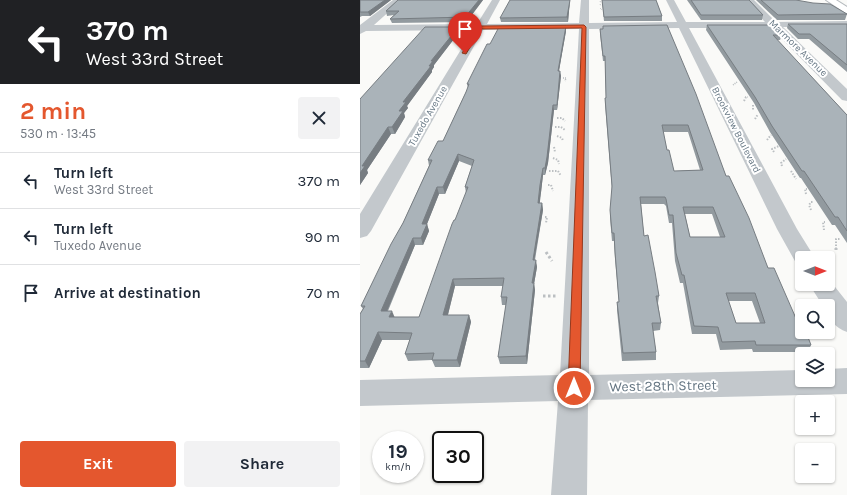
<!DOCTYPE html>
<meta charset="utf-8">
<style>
:root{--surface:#fff;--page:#f2f2f3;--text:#1f2937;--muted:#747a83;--line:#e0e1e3;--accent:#e4572e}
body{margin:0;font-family:Karla,sans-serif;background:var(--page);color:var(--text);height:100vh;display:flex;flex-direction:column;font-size:15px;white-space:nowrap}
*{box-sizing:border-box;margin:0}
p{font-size:13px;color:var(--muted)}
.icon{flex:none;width:22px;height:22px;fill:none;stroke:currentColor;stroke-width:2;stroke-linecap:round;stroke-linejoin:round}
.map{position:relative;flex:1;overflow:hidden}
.panel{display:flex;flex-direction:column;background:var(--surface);width:360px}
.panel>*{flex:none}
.banner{background:#202124;color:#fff;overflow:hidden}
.needle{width:26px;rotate:90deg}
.buttons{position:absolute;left:435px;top:251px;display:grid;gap:8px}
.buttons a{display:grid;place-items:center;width:40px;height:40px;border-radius:4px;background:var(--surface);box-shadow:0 1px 3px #0004;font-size:20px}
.speed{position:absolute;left:12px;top:431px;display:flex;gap:8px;font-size:20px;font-weight:700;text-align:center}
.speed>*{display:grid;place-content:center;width:52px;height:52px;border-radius:50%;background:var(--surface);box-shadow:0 1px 3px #0004;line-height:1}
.speed small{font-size:10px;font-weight:400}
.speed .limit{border:2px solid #111;border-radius:6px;background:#fff;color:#111}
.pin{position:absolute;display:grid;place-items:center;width:34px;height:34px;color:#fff;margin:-41px -17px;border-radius:50% 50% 50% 0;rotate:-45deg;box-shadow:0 0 4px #0007}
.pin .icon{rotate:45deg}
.me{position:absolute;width:44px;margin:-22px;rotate:0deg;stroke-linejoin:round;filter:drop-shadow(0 0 3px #0008)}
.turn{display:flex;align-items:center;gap:14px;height:84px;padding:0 20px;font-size:18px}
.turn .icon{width:52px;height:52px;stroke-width:2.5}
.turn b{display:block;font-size:28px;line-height:34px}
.round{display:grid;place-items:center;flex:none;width:42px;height:42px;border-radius:4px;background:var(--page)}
.overview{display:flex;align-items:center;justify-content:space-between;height:68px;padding:0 20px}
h1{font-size:24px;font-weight:700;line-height:30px;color:var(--accent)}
.cta{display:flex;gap:8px;margin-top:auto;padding:8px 20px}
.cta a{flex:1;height:46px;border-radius:4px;background:var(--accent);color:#fff;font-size:16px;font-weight:700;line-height:46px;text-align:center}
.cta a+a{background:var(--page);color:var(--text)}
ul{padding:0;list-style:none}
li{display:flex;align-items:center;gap:12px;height:56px;padding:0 20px;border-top:1px solid var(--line)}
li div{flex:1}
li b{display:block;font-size:15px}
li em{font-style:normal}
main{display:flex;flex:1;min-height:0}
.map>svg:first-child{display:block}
</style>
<main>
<section class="panel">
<div class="banner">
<div class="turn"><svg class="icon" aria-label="left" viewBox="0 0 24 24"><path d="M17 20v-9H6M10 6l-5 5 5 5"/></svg><div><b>370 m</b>West 33rd Street</div></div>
</div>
<div class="overview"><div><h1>2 min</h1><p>530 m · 13:45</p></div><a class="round"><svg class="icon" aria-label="close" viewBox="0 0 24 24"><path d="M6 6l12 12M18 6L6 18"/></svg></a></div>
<ul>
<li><svg class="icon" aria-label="left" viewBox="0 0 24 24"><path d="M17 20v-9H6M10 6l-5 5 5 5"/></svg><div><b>Turn left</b><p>West 33rd Street</p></div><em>370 m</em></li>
<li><svg class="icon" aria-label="left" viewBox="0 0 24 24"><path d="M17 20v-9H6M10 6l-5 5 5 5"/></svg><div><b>Turn left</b><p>Tuxedo Avenue</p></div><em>90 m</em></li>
<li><svg class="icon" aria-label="arrive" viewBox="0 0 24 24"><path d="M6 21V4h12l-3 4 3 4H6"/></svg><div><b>Arrive at destination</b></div><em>70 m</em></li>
</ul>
<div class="cta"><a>Exit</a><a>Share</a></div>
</section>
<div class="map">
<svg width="487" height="495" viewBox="0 0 487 495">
<rect width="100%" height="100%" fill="#fafaf8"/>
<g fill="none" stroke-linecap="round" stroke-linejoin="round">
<defs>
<polygon id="major" points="466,0 476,0 487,7 487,14"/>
</defs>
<use href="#major" stroke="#b5babe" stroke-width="2"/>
<g stroke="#bbbfc2" stroke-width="1" stroke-dasharray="1 1" stroke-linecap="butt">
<polyline points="240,1 241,3"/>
<polyline points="240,4 241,6"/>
<polyline points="240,8 242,10"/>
</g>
<g stroke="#bbbfc2" stroke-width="1.5" stroke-dasharray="1 1" stroke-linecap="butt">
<polyline points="203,78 206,78 205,81"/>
<polyline points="373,85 377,82"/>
</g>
<g stroke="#bbbfc2" stroke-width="2" stroke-dasharray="1.5 1.5" stroke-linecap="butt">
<polyline points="384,101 386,97 388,97"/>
<polyline points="393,105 393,110"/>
<polyline points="197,118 202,118 205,121"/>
<polyline points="395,119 398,114"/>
<polyline points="195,127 201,127 205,130"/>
<polyline points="197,136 202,138 203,141"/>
<polyline points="407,140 411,135"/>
<polyline points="194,147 195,152"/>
<polyline points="414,152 412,149 419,146"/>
<polyline points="193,158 198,160 199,164"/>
<polyline points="422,166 421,163 426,159"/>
<polyline points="189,171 198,171 201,176"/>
<polyline points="431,171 436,179"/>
<polyline points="188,185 191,185 193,191"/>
<polyline points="446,194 445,189 447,189"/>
<polyline points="451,210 449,205 451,202 454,202"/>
<polyline points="185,217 187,217 186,223"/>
<polyline points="464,230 463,222 465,222"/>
<polyline points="476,249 476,239 480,239"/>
</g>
<g stroke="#bbbfc2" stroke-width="3" stroke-dasharray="2.5 2.5" stroke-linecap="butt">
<polyline points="476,248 476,250"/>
<polyline points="186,252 192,261"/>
<polyline points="183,296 197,296"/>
</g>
<g fill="#c3c8cc" fill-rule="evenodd">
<polygon points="33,0 42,0 14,25 117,24 132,0 140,0 127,24 219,23 221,0 229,0 229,23 317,22 306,0 314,0 326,22 405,22 385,0 394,0 416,22 487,21 487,27 423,27 487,89 487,101 482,100 411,28 329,28 437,229 455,258 442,258 442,265 436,263 417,229 319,28 229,29 229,375 442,370 442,380 468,380 468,369 487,368 487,394 228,400 227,495 191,495 198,401 0,406 0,380 200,375 219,29 123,30 11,231 7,236 0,238 0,214 113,30 6,31 0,34 0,25"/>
<path d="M 468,278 L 487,302 L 487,332 C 475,328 468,319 468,306 L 463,306 L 449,284 L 468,284 Z"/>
</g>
<use href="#major" fill="#fff" fill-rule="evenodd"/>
</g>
<g fill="#929a9f" fill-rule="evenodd">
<polygon points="0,0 31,0 10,16 2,16 0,17"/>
<polygon points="38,0 123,0 108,20 108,22 32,23 30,19 34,15 27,16 26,11"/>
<polygon points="210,0 208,22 141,22 140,18"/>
<polygon points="242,0 296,0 302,16 302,21 244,21"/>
<polygon points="327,0 389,0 403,15 402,20 341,20"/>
<polygon points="396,0 436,0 487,14 485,20 417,20"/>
<polygon points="428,24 487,24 487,72 449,39 438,39 427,28"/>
<path d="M 307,25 L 366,176 L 408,268 L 438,323 L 451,345 L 448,352 L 393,352 L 392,349 L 360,350 L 356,334 L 332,334 L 323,283 L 320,283 L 315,261 L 312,223 L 309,223 L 306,206 L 304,204 L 281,204 L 284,236 L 299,296 L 298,303 L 301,323 L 300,330 L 293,331 L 296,352 L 296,360 L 262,361 L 257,310 L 257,302 L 259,302 L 255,259 L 254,241 L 252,241 L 250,218 L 252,190 L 245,104 L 245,98 L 246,98 L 245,61 L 243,61 L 240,34 L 240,29 ZM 303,132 L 328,132 L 340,170 L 314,171 L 307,150 ZM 325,214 L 352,214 L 360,237 L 330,237 ZM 368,301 L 392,301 L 400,323 L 376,323 Z"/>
<polygon points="347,25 422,35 420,40 417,40 487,115 487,243 475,225 472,225 441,178 440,178 410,132 394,103 346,30"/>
<path d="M 206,26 L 206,31 L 199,71 L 201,76 L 197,110 L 194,110 L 188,163 L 185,175 L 183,175 L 181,192 L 179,203 L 182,203 L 183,210 L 175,260 L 177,267 L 174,284 L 175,290 L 167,364 L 140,364 L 138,357 L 146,305 L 142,305 L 141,297 L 143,286 L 95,286 L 88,315 L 109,315 L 111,322 L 100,367 L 75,367 L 72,360 L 48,361 L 45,354 L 50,340 L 22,340 L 9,368 L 0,368 L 0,314 L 3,309 L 1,306 L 43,223 L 69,166 L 68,160 L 83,141 L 106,92 L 108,88 L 107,84 L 130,44 ZM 99,161 L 112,166 L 105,187 L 106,193 L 59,317 L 34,317 L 28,311 L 55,245 L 63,245 L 69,231 L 67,224 L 79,194 L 85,194 Z"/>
<polygon points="100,27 101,32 99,35 97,35 74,65 74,67 72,70 72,72 47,106 48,108 44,113 45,117 35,134 31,134 7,170 8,173 0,185 0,99"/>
</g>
<g fill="#777d82">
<polygon points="25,0 31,0 10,16 8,12"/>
<polygon points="119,0 123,0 108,20 107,17 105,17"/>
<polygon points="210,0 208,22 207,17"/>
<polygon points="206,26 206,31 198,76 198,71"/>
<polygon points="100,27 101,32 99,35 98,30"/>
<polygon points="96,30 97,35 74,65 74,67 72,70 72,72 47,106 48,108 44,113 45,117 35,134 32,127 39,111 43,102 69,66 71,61"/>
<polygon points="200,71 201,76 197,110 197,105"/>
<polygon points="193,105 194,110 188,163 185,175 185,168"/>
<polygon points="28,127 31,134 7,170 8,173 0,185 0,173 2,166"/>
<polygon points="98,154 99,161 85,194 83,187"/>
<polygon points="183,168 183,175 179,210 178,203"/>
<polygon points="77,187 79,194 67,224 69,231 63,245 61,238 62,224"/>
<polygon points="182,203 183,210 173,267 173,260"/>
<polygon points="53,238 55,245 24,318 21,311"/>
<polygon points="176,260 177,267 174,284 175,290 167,364 166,356 172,283"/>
<polygon points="93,279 95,286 86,322 83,315"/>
<polygon points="32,311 35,318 29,317"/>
<polygon points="109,315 111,322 100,367 97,360"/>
<polygon points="18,332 22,340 9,368 5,361"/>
</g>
<g fill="#aab3b9" stroke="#777d82" fill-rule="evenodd">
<polygon points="0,0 25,0 8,12 0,12"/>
<polygon points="38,0 119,0 105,17 107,17 30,19 39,11 26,11"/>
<polygon points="150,0 210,0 207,17 140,18"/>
<polygon points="242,0 296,0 302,16 244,17"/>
<polygon points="331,0 389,0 403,15 341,15"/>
<polygon points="401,0 436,0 453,3 470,4 487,14 418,15"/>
<polygon points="428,24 487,24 487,65 450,34 439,34"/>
<path d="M 307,25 L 336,94 L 366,176 L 369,176 L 389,218 L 408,268 L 414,268 L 438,323 L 442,323 L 442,332 L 446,332 L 451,345 L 396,345 L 395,341 L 362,342 L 358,327 L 334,326 L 324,275 L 322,275 L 316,253 L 313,215 L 309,215 L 306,199 L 305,197 L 280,197 L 284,236 L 288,235 L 295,272 L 299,296 L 296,296 L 301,323 L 292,323 L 296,352 L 263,353 L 257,302 L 259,302 L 255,252 L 254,233 L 252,233 L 250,210 L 252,186 L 245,98 L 246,98 L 245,56 L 243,56 L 240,29 L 243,29 L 243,26 ZM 302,125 L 328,125 L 343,170 L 314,171 L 309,150 L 307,150 ZM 323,207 L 353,207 L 365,237 L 330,237 ZM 366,293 L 395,293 L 405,323 L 376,323 Z"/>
<polygon points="347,25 411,25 422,35 413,35 487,115 487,231 478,217 475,217 444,171 442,171 412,126 395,97"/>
<path d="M 206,26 L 198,71 L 200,71 L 197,105 L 193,105 L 187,157 L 185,168 L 183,168 L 180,185 L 178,203 L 182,203 L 173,260 L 176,260 L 172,283 L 174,283 L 166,356 L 138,357 L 147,297 L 141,297 L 144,278 L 93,279 L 83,315 L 109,315 L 97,360 L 72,360 L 74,353 L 45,354 L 52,333 L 18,332 L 5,361 L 0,361 L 0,314 L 5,306 L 1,306 L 31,244 L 43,223 L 72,160 L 68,160 L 78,141 L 83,141 L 106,92 L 109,84 L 107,84 L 127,44 L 130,44 L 139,27 ZM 98,154 L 114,160 L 105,187 L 108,187 L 95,220 L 94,220 L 92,224 L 59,317 L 29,317 L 32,311 L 21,311 L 53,238 L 61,238 L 67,224 L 62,224 L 77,187 L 83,187 Z"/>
<polygon points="65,27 100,27 98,30 96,30 71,61 73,61 69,66 71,66 43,102 46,102 39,111 43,111 32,127 28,127 2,166 5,166 0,173 0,99"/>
</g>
<polygon fill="#e4572e" stroke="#94391e" points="224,25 226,27 220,388 219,392 214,393 210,392 208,388 222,28 121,29 106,54 102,53 120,26"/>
<g text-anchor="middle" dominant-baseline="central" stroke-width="4" stroke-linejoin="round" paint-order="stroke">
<g font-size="10" fill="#657683" stroke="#fff">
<text transform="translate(438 48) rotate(44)">Marmore Avenue</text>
<text transform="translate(68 116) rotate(-60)">Tuxedo Avenue</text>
<text transform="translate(376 130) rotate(63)">Brookview Boulevard</text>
</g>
<g font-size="14" fill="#657683" stroke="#fff">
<text transform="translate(303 386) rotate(-1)">West 28th Street</text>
</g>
</g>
</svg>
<div class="buttons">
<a><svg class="needle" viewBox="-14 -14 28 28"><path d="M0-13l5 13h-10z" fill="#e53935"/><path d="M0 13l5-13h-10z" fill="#747a83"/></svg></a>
<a><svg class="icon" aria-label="search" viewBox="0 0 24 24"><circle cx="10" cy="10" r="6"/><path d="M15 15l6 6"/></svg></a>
<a><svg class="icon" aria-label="layers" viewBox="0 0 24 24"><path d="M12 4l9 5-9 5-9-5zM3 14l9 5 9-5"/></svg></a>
<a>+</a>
<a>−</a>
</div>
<div class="speed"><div>19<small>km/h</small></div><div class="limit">30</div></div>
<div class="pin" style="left:105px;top:53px;background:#d93025"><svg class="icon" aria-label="arrive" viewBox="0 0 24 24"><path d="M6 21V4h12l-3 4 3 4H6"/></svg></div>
<svg class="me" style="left:214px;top:388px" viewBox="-20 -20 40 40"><circle r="17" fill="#e4572e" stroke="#fff" stroke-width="3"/><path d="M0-11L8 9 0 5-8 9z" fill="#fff"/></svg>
</div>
</main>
